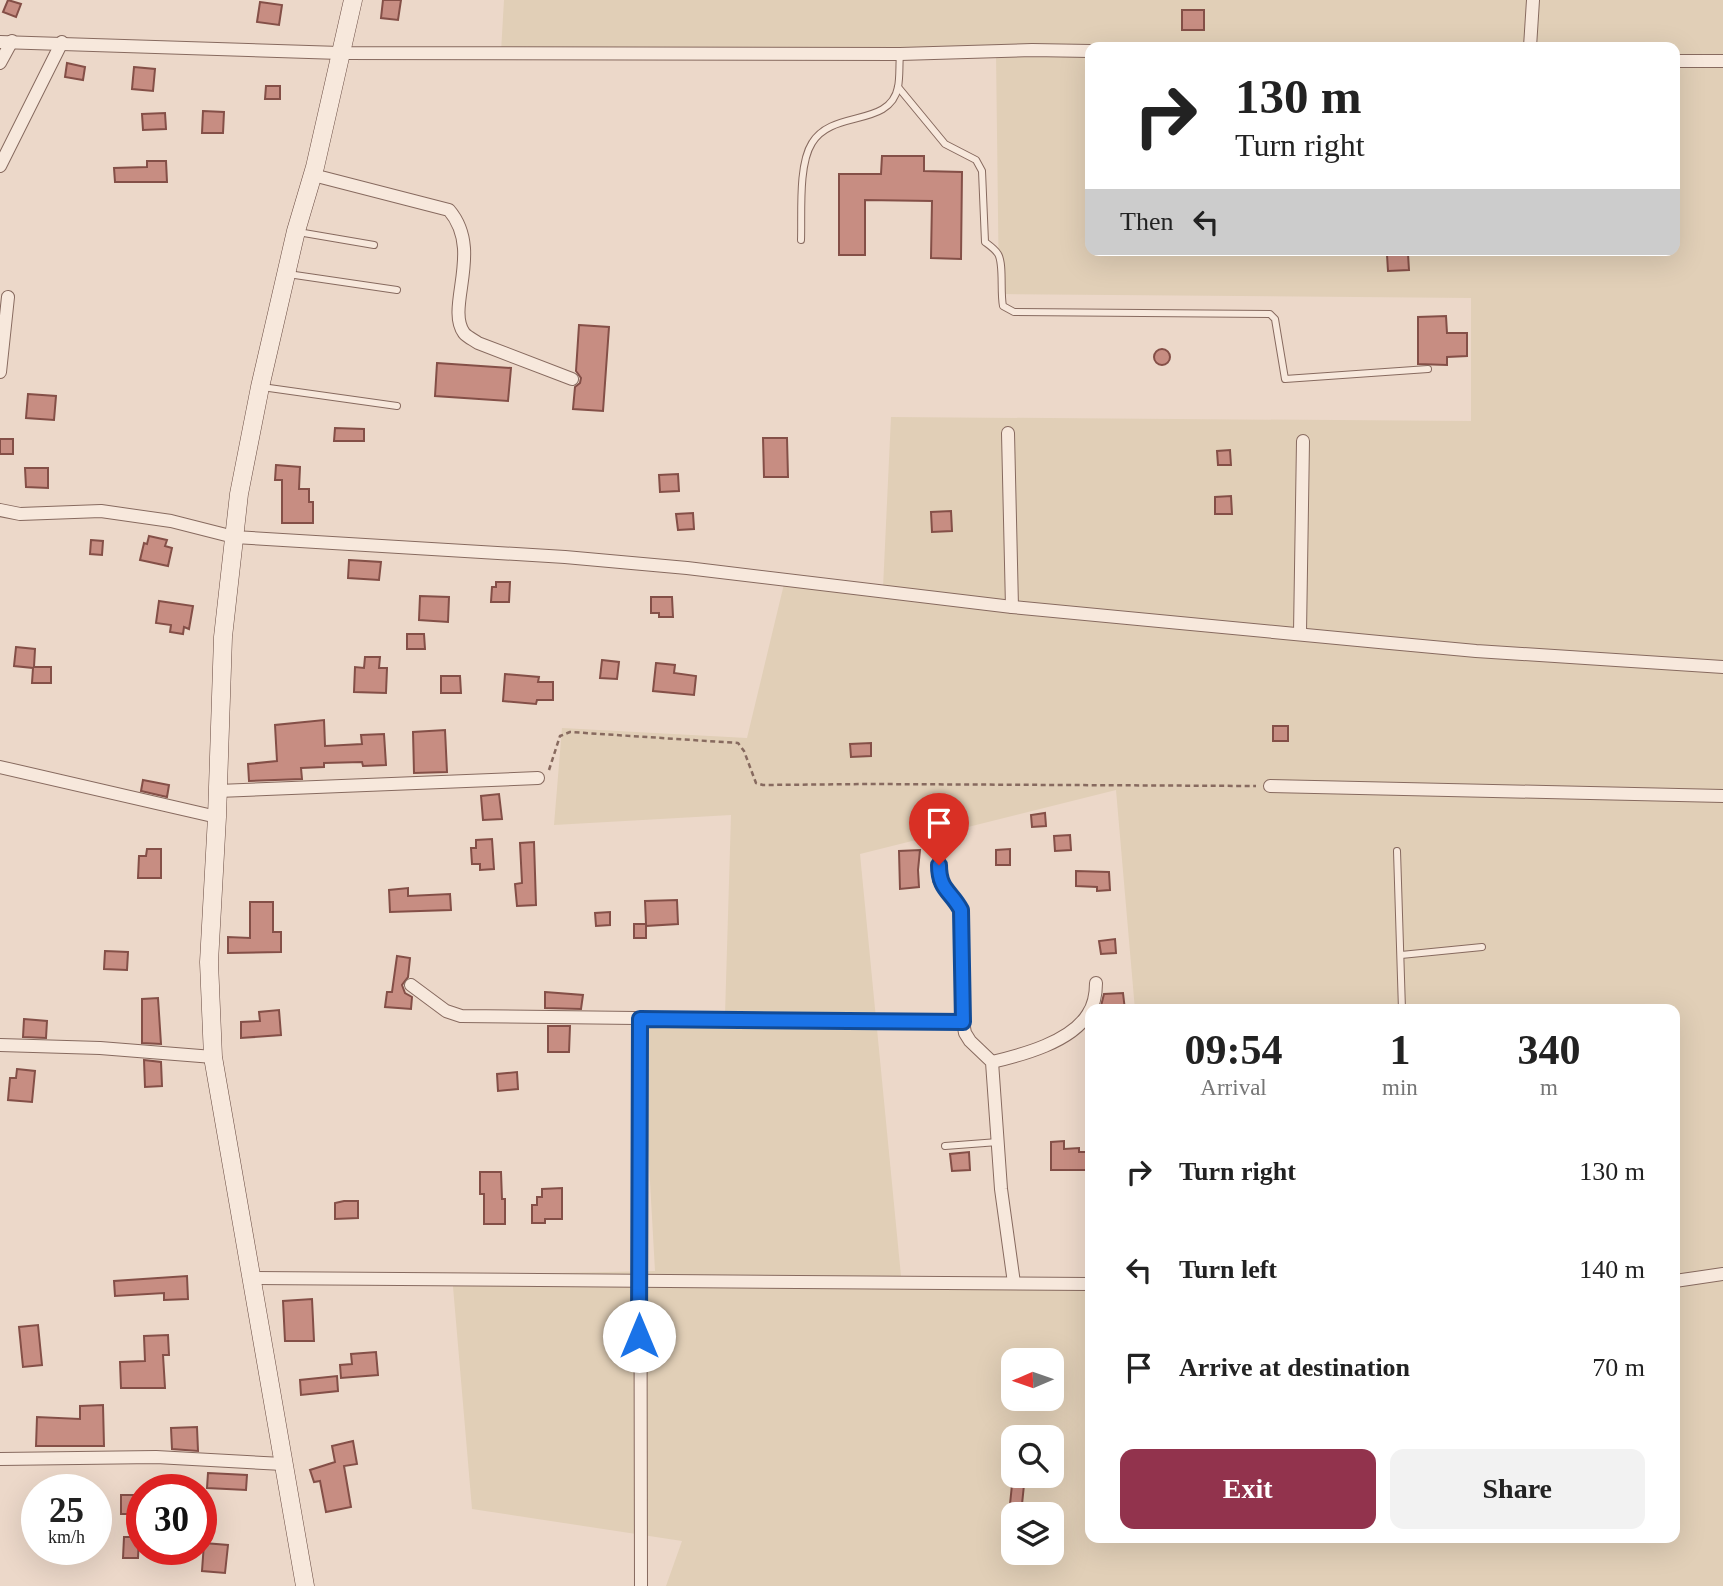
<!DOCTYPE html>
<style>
:root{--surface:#fff;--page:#f2f2f2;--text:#222;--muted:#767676;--accent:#92334d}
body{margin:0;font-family:"Times New Roman",serif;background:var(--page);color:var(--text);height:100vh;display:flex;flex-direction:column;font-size:26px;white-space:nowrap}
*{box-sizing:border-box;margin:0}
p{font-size:23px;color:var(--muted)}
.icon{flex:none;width:38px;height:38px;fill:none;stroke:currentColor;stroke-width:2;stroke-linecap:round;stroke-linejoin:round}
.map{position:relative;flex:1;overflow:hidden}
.side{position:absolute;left:1085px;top:1004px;width:595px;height:539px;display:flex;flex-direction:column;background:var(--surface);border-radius:14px;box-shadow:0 7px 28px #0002}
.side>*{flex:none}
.top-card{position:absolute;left:1085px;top:42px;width:595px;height:214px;border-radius:14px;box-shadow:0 7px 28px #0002;background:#fff;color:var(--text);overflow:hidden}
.needle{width:46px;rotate:268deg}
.buttons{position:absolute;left:1001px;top:1348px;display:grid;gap:14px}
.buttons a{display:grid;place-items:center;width:63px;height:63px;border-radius:14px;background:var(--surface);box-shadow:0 7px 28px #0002;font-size:35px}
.speed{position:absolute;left:21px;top:1474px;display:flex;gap:14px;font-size:35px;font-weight:700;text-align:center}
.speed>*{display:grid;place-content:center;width:91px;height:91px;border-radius:50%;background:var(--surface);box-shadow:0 7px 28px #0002;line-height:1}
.speed small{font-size:18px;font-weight:400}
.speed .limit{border:10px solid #d22;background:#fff;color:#111}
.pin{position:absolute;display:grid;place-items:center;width:60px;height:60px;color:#fff;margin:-72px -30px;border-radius:50% 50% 50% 0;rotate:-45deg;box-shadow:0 0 7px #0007}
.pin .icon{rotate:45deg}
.me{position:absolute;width:77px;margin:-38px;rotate:0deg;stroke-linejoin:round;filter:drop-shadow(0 0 5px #0008)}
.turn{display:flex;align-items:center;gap:24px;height:147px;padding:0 35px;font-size:32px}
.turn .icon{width:91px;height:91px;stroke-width:2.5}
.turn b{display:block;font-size:49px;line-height:60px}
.then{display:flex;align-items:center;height:66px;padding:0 35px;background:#0003;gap:14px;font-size:26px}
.eta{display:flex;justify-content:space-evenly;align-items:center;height:119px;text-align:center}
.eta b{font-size:42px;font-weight:800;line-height:49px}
.cta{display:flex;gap:14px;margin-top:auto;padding:14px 35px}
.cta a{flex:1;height:80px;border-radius:14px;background:var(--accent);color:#fff;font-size:28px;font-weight:800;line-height:80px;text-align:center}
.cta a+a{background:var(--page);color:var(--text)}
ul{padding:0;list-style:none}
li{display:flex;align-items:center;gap:21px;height:98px;padding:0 35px}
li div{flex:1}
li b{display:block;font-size:26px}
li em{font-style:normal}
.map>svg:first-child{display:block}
</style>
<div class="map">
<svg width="1723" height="1586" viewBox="0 0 1723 1586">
<rect width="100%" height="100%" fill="#ecd8c9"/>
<path fill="#e1cfb7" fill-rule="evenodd" d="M 504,0 L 1723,0 L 1723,1586 L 666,1586 L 682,1541 L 472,1509 L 452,1275 L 655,1271 L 648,1146 L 637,1021 L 725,1015 L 731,815 L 554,825 L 562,728 L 747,738 L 784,584 L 883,588 L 891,417 L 1471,421 L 1471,298 L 999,294 L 996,53 L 501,52 ZM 1090,47 L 1675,47 L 1675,250 L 1090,250 ZM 1116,790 L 1135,1010 L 1675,1010 L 1675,1538 L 1090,1538 L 1090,1280 L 901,1276 L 860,854 ZM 1013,1360 L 1052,1360 L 1052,1398 L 1013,1398 ZM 1013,1437 L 1052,1437 L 1052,1475 L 1013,1475 ZM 1013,1514 L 1052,1514 L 1052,1552 L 1013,1552 Z"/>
<g fill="#c78d82" stroke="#844f47" stroke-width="2">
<polygon points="8,0 21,4 16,17 3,12"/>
<polygon points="383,0 401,0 398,20 381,18"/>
<polygon points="260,2 282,5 279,25 257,22"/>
<rect x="1182" y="10" width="22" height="20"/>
<polygon points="67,63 85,67 83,80 65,77"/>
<polygon points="134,67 155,69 153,91 132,89"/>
<polygon points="266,86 280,86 280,99 265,99"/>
<polygon points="203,111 224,112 223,133 202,133"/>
<polygon points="165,113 166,129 143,130 142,114"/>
<polygon points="882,156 924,156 924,171 962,172 961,259 931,258 932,201 865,200 865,255 839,255 839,174 881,174"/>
<polygon points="147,161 166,161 167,182 115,182 114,168 147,167"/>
<polygon points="1408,254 1409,270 1388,271 1387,255"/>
<polygon points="1446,316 1447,333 1467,333 1467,356 1447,357 1447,365 1418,364 1418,317"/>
<polygon points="579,325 609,327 603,411 573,409 575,387 580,383 581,378 576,371"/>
<circle cx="1162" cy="357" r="8"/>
<polygon points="437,363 511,368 508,401 435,396"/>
<polygon points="28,394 56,396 54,420 26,418"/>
<polygon points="335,428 364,429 364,441 334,441"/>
<polygon points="763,438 787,438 788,477 764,477"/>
<rect x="0" y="439" width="13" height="15"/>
<polygon points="1230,450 1231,465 1218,465 1217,451"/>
<polygon points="276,465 300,467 299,489 309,489 309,502 313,502 313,523 282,523 282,480 275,480"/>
<polygon points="25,468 48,468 48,488 26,487"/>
<polygon points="678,474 679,491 660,492 659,475"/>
<polygon points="1231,496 1232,514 1215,514 1215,497"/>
<polygon points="951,511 952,531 932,532 931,512"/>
<polygon points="693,513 694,529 678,530 676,514"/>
<polygon points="149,536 167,540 165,546 172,548 168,566 140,560 144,543 147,544"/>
<polygon points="91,540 103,541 102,555 90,554"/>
<polygon points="349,560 381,562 379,580 348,578"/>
<polygon points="496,582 510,582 509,602 491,602 492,587 496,587"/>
<polygon points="420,596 449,597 448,622 419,620"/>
<polygon points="651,597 672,597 673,617 659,617 659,613 651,613"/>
<polygon points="159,601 193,606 189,629 184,627 183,634 170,632 171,625 156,623"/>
<polygon points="407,634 424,634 425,649 407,649"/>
<polygon points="16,647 35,649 34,667 51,667 51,683 32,683 33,668 14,666"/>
<polygon points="365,657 380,657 379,668 387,668 386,693 354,692 355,667 364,668"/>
<polygon points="602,660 619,662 617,679 600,678"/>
<polygon points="656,663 675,665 674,673 696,676 694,695 653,691"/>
<polygon points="505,674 539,677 538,682 553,682 553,700 537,700 536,704 503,701"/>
<polygon points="441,676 460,676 461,693 441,693"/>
<polygon points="324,720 325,746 362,744 361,735 384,734 386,765 363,766 362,762 324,763 324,767 301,768 302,779 249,781 248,764 277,761 275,725"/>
<rect x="1273" y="726" width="15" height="15"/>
<polygon points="445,730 447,772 414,773 413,732"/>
<polygon points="871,743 871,756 851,757 850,744"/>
<polygon points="143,780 169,785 167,797 141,791"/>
<polygon points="499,794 502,819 483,820 481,796"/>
<polygon points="1045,813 1046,826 1032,827 1031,815"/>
<polygon points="1070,835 1071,850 1055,851 1054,836"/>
<polygon points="492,839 494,869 480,870 480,864 472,864 471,848 476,848 476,840"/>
<polygon points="534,842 536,905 517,906 515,884 522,883 520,843"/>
<polygon points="147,849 161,849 161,878 138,878 139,856 146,856"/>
<polygon points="1010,849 1010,865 996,865 996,850"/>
<polygon points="920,850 918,870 919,887 900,889 899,851"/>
<polygon points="1076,871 1109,872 1110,890 1097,891 1097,887 1076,886"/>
<polygon points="408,888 408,896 450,894 451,910 390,912 389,890"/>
<polygon points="677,900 678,924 646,926 646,938 634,938 634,924 646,924 645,901"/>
<polygon points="250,902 273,902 273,932 281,932 281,952 228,953 228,937 250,938"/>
<polygon points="610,912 610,925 596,926 595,913"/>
<polygon points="1115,939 1116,953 1101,954 1099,941"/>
<polygon points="105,951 128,952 127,970 104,969"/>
<polygon points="397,956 410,958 408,977 402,985 405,993 412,997 411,1009 385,1007 387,992 392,992"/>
<polygon points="545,992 583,995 581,1009 545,1008"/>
<polygon points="1123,993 1125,1010 1100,1010 1104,994"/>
<polygon points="158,998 161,1044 142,1043 142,999"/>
<polygon points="279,1010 281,1035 241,1038 241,1022 260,1021 259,1012"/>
<polygon points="24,1019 47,1021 46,1038 23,1037"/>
<polygon points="548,1026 570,1026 569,1052 548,1052"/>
<polygon points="144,1060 161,1062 162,1086 145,1087"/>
<polygon points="17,1069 35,1071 32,1102 8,1100 10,1078 16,1078"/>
<polygon points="517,1072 518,1089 498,1091 497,1074"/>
<polygon points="1064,1141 1064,1149 1079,1148 1079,1152 1090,1152 1090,1170 1051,1170 1051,1142"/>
<polygon points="969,1152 970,1170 952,1171 950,1154"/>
<polygon points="480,1172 501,1172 502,1199 505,1199 505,1224 484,1224 484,1194 480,1194"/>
<polygon points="562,1188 562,1219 545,1219 545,1223 532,1223 532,1205 537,1205 537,1197 542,1197 542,1189"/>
<polygon points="344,1201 358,1201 358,1218 335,1219 335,1203"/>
<polygon points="187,1276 188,1299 164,1300 164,1293 115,1296 114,1281"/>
<polygon points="312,1299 314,1341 285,1341 283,1301"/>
<polygon points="38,1325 42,1365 23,1367 19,1327"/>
<polygon points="168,1335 169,1355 163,1355 165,1388 121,1388 120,1362 145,1361 144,1336"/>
<polygon points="376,1352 378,1375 341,1378 340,1365 352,1364 351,1354"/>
<polygon points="337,1376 338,1391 301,1395 300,1380"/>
<polygon points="103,1405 104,1446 36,1446 37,1417 80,1419 80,1406"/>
<polygon points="197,1427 198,1451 172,1449 171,1428"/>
<polygon points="353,1441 357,1464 344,1466 351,1507 326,1512 320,1481 314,1482 310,1470 335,1462 332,1446"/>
<polygon points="208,1473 247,1475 246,1490 207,1488"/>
<polygon points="1013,1475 1025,1475 1021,1514 1009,1514"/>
<rect x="121" y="1495" width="21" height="19"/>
<polygon points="124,1537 139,1537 138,1558 123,1558"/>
<polygon points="204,1543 228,1545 225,1573 202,1571"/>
</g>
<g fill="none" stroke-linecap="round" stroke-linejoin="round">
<defs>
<g id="lane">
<path d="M 898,87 L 945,144 L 976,160 L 982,171 L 985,242 C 989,245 995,249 998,254 C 1004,264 1000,292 1003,306 L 1014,312 L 1270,314 L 1275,319 L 1285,379 L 1428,369"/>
<polyline points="298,232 374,245"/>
<path d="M 801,240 C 802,214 798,165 812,143 C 832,109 890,128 898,87 C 900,77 899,65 900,54"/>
<polyline points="288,274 397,290"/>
<polyline points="262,387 397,406"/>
<polyline points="1397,851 1402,1010"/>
<polyline points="1401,955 1482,947"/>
<polyline points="945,1146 998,1142"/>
</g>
<g id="street">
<polyline points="0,42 340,53 900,54 1032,50 1090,51"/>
<polyline points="1530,47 1533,0"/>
<polyline points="1675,61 1723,61"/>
<polyline points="0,63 12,41"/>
<polyline points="0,166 62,42"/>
<path d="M 313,175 L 449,210 C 484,251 445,307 464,333 C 467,337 474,340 478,343 L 572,379"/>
<polyline points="0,372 8,297"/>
<polyline points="1008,433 1012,607"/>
<polyline points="0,510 20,514 101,511 171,521 234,537 565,557 687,568 1012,607 1379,642 1476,651 1723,667"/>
<polyline points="1300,633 1303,441"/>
<polyline points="0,767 217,817"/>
<polyline points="1270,786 1723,796"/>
<polyline points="218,791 538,778"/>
<polyline points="939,865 939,880 961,910 963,1022 965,1033 970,1041 992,1062 1001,1189 1014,1283"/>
<polyline points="411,985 446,1011 461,1016 963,1022"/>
<polyline points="640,1019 641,1586"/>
<polyline points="0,1045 100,1048 213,1057"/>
<path d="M 992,1062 C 1022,1055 1071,1042 1088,1014 C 1094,1005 1096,994 1096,983"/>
<polyline points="252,1278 1090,1284"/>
<polyline points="1675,1281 1723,1274"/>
<polyline points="0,1459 156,1457 283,1464"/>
</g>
<polyline id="secondary" points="305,1586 213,1057 209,962 217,817 223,637 239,494 260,387 296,231 315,167 353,0"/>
</defs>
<use href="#lane" stroke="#876a5f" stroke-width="8"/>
<use href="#street" stroke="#876a5f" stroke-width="14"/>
<use href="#secondary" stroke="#694b42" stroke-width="19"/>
<polyline stroke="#876a5f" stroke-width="2.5" stroke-dasharray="5 3.5" stroke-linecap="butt" points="549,770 560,736 570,732 738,743 744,751 756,783 763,785 871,784 1256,786"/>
<use href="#lane" stroke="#f7e8dc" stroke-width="6"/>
<use href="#street" stroke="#f7e8dc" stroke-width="12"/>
<use href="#secondary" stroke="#f7e8dc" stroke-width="18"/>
</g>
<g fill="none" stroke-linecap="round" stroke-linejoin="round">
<defs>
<path id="route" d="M 639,1336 L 640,1019 L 963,1022 L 961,910 C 951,891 939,890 939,865"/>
</defs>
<use href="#route" stroke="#114b97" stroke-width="18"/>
<use href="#route" stroke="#1a73e8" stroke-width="12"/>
</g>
</svg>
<div class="buttons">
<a><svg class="needle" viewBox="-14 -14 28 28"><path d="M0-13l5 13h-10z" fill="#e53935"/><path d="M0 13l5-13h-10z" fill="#767676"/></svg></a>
<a><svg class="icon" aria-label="search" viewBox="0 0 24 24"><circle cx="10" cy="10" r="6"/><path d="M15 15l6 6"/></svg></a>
<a><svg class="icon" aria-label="layers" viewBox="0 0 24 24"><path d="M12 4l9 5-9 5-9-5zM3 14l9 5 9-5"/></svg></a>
</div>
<div class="speed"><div>25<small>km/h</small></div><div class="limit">30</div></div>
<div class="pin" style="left:939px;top:865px;background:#d93025"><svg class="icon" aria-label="arrive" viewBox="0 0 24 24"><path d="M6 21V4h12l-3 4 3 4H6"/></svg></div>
<svg class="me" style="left:639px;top:1336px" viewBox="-20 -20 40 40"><circle r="19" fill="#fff"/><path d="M0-13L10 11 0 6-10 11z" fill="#1a73e8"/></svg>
<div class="top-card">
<div class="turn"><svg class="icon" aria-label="right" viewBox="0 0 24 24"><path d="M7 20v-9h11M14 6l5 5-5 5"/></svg><div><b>130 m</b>Turn right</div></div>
<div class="then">Then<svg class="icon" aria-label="left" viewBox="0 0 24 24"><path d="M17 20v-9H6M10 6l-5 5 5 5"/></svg></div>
</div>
<section class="side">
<div class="eta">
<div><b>09:54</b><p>Arrival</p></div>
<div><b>1</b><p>min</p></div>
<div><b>340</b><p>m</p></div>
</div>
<ul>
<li><svg class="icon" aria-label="right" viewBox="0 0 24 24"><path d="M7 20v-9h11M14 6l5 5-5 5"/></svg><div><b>Turn right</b></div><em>130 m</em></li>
<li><svg class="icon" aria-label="left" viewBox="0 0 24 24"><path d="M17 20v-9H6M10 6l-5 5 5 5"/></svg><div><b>Turn left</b></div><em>140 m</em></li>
<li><svg class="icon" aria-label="arrive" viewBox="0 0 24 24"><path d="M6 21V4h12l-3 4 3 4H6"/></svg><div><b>Arrive at destination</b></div><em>70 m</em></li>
</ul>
<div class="cta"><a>Exit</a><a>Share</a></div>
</section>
</div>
